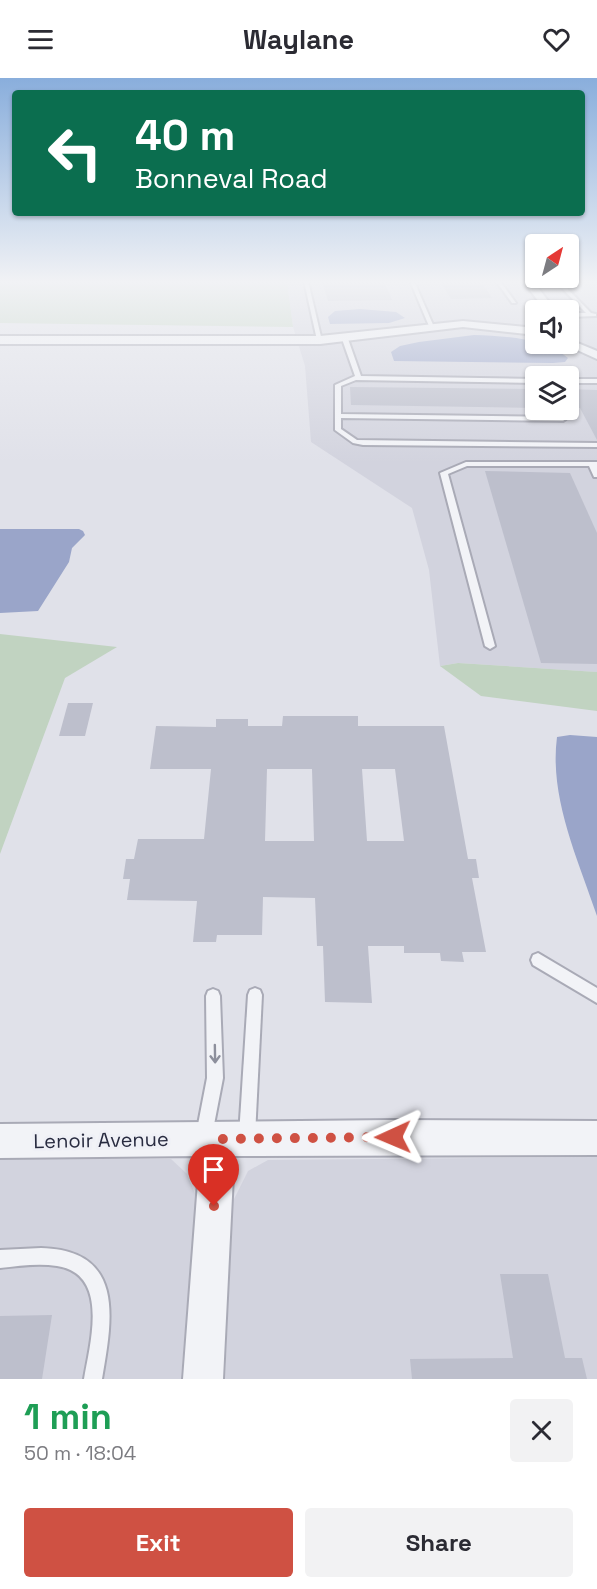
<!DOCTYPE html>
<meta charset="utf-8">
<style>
:root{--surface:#fff;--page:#f2f2f3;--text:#2b2b33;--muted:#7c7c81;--accent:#cf5143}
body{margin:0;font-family:"Space Grotesk",sans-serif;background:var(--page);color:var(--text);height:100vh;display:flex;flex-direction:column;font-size:22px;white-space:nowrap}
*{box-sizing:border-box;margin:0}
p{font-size:20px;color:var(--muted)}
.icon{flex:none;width:33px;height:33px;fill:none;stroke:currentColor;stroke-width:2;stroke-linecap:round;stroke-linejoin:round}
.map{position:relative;height:1301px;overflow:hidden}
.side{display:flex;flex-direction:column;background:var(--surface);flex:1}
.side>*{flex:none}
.guide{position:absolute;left:12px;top:12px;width:573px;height:126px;border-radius:6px;box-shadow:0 2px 4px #0004;background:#0b6e4f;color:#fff;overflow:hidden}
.needle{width:39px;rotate:36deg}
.tools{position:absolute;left:525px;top:156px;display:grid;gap:12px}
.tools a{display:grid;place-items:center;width:54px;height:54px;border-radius:6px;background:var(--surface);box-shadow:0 2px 4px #0004;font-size:30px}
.pin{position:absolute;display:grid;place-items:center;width:51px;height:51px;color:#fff;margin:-62px -26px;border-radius:50% 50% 50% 0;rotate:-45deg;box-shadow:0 0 6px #0007}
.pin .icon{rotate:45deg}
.me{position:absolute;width:66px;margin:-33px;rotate:269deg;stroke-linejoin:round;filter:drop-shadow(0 0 4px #0008)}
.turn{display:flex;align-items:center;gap:21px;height:126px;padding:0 24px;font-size:27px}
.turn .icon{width:78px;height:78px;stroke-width:2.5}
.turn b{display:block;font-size:42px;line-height:51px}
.round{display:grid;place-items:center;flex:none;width:63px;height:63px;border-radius:6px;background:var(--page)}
.summary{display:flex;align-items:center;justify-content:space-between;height:102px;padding:0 24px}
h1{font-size:36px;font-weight:700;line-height:45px;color:#1e9e55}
.action{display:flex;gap:12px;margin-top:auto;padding:12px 24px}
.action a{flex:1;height:69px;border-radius:6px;background:var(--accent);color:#fff;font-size:24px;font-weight:700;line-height:69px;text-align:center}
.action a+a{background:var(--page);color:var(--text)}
header{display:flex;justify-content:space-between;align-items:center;height:78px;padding:0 24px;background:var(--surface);font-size:27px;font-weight:700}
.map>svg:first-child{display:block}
</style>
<header><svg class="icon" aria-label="menu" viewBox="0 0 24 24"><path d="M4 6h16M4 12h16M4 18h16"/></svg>Waylane<svg class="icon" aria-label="heart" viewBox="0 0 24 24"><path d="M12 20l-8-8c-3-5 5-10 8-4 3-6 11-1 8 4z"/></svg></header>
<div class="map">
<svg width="597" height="1301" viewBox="0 0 597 1301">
<rect width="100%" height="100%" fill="#e0e1e9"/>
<g fill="#d2d3de" fill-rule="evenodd">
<path d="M 287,203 L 597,203 L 597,594 L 458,585 L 440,588 L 429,492 L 412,430 L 311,364 L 305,288 L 293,249 ZM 536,232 L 568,232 L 568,266 L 536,266 ZM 536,298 L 568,298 L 568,332 L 536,332 Z"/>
<polygon points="597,1079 597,1301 225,1301 233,1123 248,1093 268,1082"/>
<polygon points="0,1081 171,1081 187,1096 196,1118 181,1301 0,1301"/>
</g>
<g fill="#c1d3c1">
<polygon points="0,203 287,203 293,249 0,245"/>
<polygon points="0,556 117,569 65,600 0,776"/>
<polygon points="458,585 597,594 597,633 481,618 440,588"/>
</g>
<g fill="#9aa5c9">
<polygon points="360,231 396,234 405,240 389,245 330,246 328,239 335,233"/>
<path d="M 474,257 C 505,258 543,260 568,280 L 565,284 L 553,285 L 394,283 L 391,274 L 400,268 L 419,264 Z"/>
<polygon points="0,451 79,451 83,453 85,457 72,470 69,484 38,533 0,535"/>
<path d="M 570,657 L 597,659 L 597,838 C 578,781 549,720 557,659 Z"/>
</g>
<g fill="#bdbfcc" fill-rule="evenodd">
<polygon points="322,203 384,203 392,222 328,223"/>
<polygon points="440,203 481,203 492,220 451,221"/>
<polygon points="350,309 536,311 536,330 351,327"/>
<polygon points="568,311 597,312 597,362 580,330 568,330"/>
<polygon points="485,393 570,395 597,455 597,586 541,585"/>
<polygon points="68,625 93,625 85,658 59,658"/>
<path d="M 283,638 L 358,638 L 358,648 L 444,648 L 468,781 L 476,781 L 479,800 L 472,800 L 486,874 L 462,874 L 464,884 L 441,883 L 440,875 L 404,875 L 404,868 L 368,868 L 372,925 L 325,924 L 323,868 L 317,868 L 315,820 L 263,819 L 262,857 L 217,857 L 216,864 L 193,864 L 197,823 L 127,822 L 130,801 L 123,801 L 126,781 L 134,781 L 138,761 L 204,761 L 211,691 L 150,691 L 156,648 L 216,649 L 216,641 L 248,641 L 248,648 L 282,648 ZM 267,691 L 312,691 L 314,763 L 265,763 ZM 362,691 L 395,691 L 404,763 L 367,763 Z"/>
<polygon points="500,1196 548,1196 565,1280 582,1280 587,1301 412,1301 410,1281 513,1280"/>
<polygon points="52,1237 42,1301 0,1301 0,1238"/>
</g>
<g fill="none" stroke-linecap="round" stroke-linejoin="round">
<defs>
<g id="service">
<polygon points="304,203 308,203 322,263 317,262"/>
<polygon points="410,203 414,203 434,249 429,248"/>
<polygon points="496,203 500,203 516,225 512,225"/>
<polygon points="555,203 560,203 591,235 596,236 596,238 568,239 568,235 586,235"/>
<polygon points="345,259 348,261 361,298 536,301 536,305 356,302 341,308 341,336 563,339 566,341 563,343 341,340 341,351 357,362 597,365 597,369 363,367 353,365 335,352 335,307 355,298 342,261"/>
<rect x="568" y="301" width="29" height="4"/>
<polygon points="466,384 597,384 597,399 594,399 589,388 467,388 448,396 495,568 490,571 485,568 440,395"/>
<polygon points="538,875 597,910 597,925 533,887 531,882 533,877"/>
<polygon points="255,910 260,912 262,917 255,1058 253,1064 247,1066 241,1064 239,1058 248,917 250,912"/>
<polygon points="213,911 218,913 220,918 223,1000 212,1057 210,1063 204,1065 198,1063 196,1057 207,1000 206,918 208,913"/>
<path d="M 41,1170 C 126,1172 112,1242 102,1301 L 84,1301 C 90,1265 110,1196 57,1188 C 38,1185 19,1188 0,1190 L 0,1172 Z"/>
</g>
<g id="minor">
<polygon points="523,203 533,203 555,232 545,232"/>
<polygon points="463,243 536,250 536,257 463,249 320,266 0,266 0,258 320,258"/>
<polygon points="568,261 597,273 597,281 564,266 568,266"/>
<polygon points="393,1042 597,1043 597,1077 234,1078 223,1301 183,1301 200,1078 0,1080 0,1046"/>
</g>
</defs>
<use href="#service" stroke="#a9aab6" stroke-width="4"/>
<use href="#minor" stroke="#a9aab6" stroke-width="4"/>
<use href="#service" fill="#f2f3f7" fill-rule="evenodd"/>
<use href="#minor" fill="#f2f3f7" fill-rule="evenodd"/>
</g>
<defs><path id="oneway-shaft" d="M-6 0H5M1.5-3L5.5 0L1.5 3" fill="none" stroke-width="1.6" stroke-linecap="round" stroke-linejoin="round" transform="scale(1.5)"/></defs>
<use stroke="#8d8f9c" href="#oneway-shaft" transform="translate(215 976) rotate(89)"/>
<linearGradient id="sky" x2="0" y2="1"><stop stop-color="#89aedc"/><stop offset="0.53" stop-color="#f1f2f5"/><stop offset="1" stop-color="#f1f2f5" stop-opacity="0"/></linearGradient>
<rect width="597" height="385" fill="url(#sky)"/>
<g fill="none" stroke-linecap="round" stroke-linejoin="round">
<polyline stroke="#cf5143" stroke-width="10" stroke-dasharray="0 18" points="214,1128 218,1061 393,1059"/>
</g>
<g text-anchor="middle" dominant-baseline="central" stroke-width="6" stroke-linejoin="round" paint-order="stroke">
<g font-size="20" fill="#282b40" stroke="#eff0f6">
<text transform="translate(101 1062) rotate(-1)">Lenoir Avenue</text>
</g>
</g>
</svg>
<div class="tools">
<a><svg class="needle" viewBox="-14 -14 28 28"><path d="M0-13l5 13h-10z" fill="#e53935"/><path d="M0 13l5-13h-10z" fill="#7c7c81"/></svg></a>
<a><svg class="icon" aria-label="sound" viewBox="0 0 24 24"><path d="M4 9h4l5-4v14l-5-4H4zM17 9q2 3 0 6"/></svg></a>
<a><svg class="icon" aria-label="layers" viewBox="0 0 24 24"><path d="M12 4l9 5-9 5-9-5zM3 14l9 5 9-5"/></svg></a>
</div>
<div class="pin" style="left:214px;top:1128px;background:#d93025"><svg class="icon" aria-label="arrive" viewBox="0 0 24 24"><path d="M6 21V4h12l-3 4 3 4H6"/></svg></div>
<svg class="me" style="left:393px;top:1059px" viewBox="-20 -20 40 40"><path d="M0-17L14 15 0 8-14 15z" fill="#cf5143" stroke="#fff" stroke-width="4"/></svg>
<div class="guide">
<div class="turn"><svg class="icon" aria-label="left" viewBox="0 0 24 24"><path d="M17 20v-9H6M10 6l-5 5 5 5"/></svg><div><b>40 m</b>Bonneval Road</div></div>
</div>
</div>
<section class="side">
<div class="summary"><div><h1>1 min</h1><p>50 m · 18:04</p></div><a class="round"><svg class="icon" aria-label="close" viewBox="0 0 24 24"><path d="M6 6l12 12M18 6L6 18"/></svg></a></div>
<div class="action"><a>Exit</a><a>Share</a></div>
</section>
